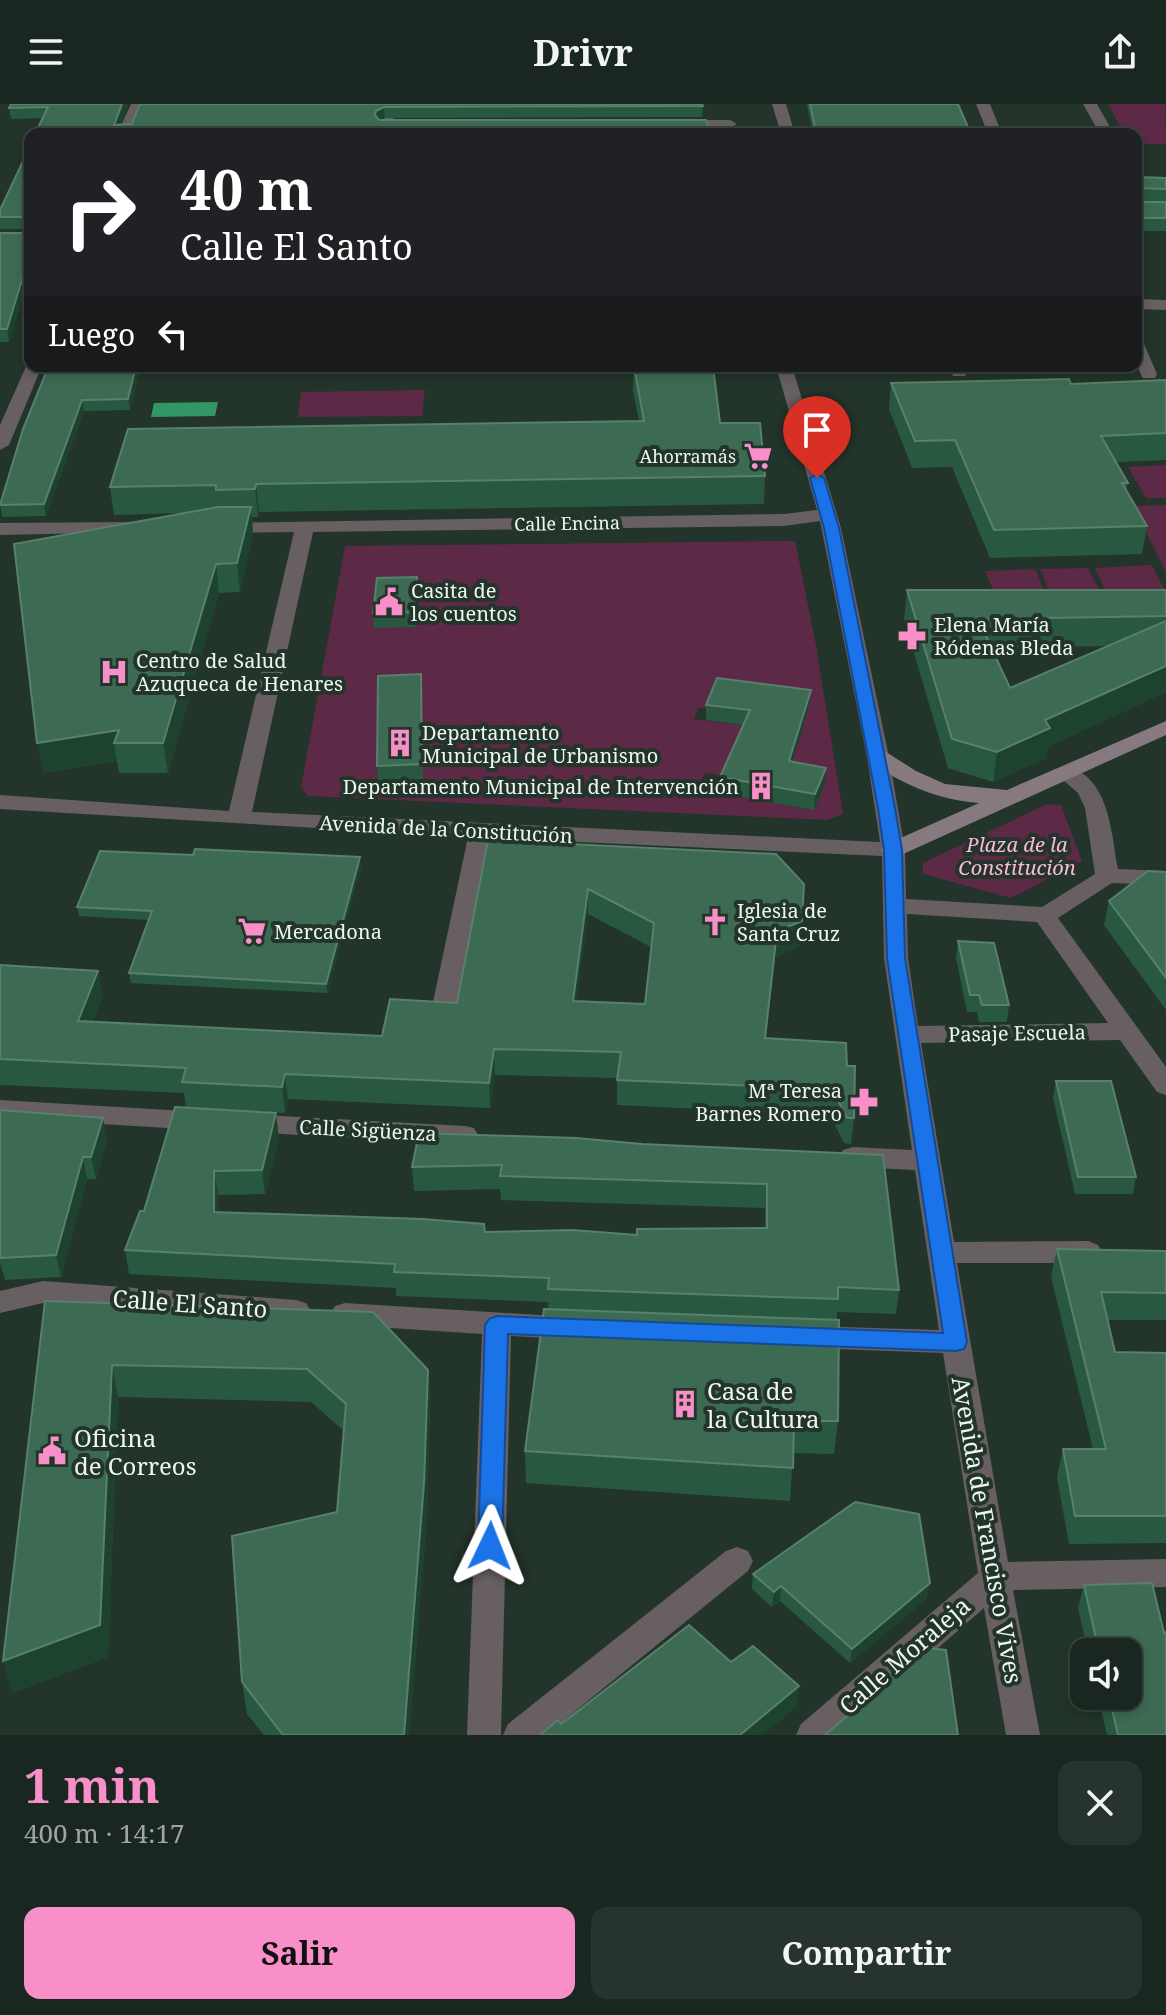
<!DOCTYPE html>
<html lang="es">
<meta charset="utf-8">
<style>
:root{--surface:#1a2720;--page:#27332d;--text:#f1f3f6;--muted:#9fa5a5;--line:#38443e;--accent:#f98fc9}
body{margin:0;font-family:"Noto Serif",serif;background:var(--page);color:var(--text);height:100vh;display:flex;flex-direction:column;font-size:30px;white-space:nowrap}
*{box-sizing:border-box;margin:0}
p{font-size:26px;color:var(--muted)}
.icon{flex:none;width:44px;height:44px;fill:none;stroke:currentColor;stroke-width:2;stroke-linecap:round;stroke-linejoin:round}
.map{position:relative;height:1631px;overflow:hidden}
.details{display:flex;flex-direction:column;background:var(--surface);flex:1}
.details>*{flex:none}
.hud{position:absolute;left:24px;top:24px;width:1118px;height:244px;border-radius:16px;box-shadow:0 4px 12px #0003,0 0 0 2px var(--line);background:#202124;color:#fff;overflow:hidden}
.buttons{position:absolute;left:1070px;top:1534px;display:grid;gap:16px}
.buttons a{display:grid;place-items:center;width:72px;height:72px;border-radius:16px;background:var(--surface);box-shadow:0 4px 12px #0003,0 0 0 2px var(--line);font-size:40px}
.pin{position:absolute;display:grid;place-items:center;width:68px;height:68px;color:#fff;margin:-82px -34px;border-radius:50% 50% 50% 0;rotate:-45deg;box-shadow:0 0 8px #0007}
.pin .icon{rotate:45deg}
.me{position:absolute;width:88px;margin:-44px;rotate:2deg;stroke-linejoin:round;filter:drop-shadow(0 0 6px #0008)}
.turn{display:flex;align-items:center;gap:28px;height:168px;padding:0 24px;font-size:36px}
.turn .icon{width:104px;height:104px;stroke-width:2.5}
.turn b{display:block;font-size:56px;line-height:68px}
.then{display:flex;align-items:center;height:76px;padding:0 24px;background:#0003;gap:16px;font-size:30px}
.round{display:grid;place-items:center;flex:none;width:84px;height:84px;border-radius:16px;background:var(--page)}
.headline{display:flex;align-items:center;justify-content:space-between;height:136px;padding:0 24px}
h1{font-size:48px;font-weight:700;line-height:60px;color:var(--accent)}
.primary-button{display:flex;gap:16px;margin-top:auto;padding:16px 24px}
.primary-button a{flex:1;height:92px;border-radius:16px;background:var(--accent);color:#111;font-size:32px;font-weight:700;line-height:92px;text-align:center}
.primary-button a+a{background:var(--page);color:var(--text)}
header{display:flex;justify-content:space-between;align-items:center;height:104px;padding:0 24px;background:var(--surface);font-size:36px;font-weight:700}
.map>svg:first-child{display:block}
</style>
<header><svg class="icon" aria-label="menu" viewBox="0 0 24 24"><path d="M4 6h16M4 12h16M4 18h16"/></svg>Drivr<svg class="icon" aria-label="share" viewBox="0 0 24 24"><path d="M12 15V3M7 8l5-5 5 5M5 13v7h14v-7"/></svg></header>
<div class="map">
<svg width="1166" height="1631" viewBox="0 0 1166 1631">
<rect width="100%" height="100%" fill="#23342a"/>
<g fill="#5c2946" fill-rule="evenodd">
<polygon points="1108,0 1165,0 1166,40 1136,40 1136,30 1124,30"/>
<polygon points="425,286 422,312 298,313 301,288"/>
<polygon points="1166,361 1166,394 1146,394 1128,363"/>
<polygon points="1166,401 1166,468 1133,402"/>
<path d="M 795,437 L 816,541 L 843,710 L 827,716 L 308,692 L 301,683 L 345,442 ZM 698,604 L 710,605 L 801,629 L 694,615 ZM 705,669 L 726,672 L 813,706 L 698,685 Z"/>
<polygon points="1152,461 1166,488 1107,491 1095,464"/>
<polygon points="1088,464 1102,491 1051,492 1040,465"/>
<polygon points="1035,465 1046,491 996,493 985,467"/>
<polygon points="1047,700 1061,701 1082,757 1011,794 923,770 923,759"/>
</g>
<polygon fill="#339666" points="218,298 215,312 151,313 154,299"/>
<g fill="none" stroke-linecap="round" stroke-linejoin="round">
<g fill="#685f63" fill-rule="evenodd">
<polygon points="131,0 145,0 131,30 117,30"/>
<polygon points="383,0 397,0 390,30 376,30"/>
<polygon points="772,0 786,0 795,30 781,30"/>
<polygon points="976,0 990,0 1002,30 988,30"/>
<polygon points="1083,0 1097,0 1114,30 1100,30"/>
<polygon points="676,16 730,16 737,20 730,24 671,23 669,20"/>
<polygon points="1136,195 1166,196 1166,206 1136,205"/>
<path d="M 1136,235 L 1144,240 L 1157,270 L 1155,274 L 1143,274 C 1135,261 1136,250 1136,235 Z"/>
<polygon points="28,258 30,262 42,262 9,341 0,346 0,321"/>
<path d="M 776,262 L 792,262 L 841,424 L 889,653 L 905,746 L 906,795 L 1042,803 L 1095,770 L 1085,704 L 1078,689 L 1055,669 L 1066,662 C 1110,673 1111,729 1118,765 L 1166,767 L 1166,781 L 1112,779 L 1058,814 L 1166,963 L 1166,991 L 1157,988 L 1120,936 L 921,939 L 954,1138 L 1088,1137 L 1098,1141 L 1102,1148 L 1098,1155 L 1088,1159 L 957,1159 L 1008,1458 L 1166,1455 L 1166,1483 L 1013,1486 L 1040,1631 L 1006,1631 L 984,1504 L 838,1631 L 796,1631 L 801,1620 L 978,1469 L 943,1249 L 808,1244 L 798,1241 L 793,1233 L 798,1225 L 808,1222 L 939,1226 L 915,1066 L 853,1063 L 843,1060 L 839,1053 L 843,1046 L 853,1043 L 912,1046 L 884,854 L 882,752 L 491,734 L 459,898 L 455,904 L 446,906 L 437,904 L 433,898 L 468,733 L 0,705 L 0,691 L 229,707 L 294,428 L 222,429 L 215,427 L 213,423 L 215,419 L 784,410 L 817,406 ZM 820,417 L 867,653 L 880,738 L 252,708 L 313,428 L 784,422 ZM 907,810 L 1037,818 L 1108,919 L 918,922 L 908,854 Z"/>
<polygon points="949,262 965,262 967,268 965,272 953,272"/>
<polygon points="134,418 143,424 141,428 0,431 0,419"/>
<polygon points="0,996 202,1008 211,1010 215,1017 211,1024 202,1026 0,1014"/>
<polygon points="246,1010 465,1022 474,1024 478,1031 474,1038 465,1040 246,1028 237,1026 233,1019 237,1012"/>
<polygon points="43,1177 296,1196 306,1199 311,1207 306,1215 296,1218 43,1199 0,1209 0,1187"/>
<polygon points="345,1199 571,1213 581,1216 586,1224 581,1232 571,1235 511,1232 501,1631 467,1631 482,1230 345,1221 335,1218 330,1210 335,1202"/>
<polygon points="737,1443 748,1447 753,1457 748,1467 546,1631 503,1631 508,1620 726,1447"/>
</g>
<path fill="#877980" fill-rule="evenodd" d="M 1166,617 L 1166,631 L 901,751 L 885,751 L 881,746 L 885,741 L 979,699 C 938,696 904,681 870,658 L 867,653 L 870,648 L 886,648 L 916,667 L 945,680 L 1007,686 Z"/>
</g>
<g fill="#285940" fill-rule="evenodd">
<polygon points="128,0 120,21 132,20 140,0 703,2 702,13 385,14 35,30 43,14 11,15 9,4"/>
<polygon points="807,0 958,0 971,30 813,30"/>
<polygon points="30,42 30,125 0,125 0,106"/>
<polygon points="1136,70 1138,73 1166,74 1166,127 1140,127 1140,130 1136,130"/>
<polygon points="30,127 30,169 9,238 0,238 0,129 28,129"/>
<polygon points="634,262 720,319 765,372 764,400 259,408 258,413 252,413 253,431 240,488 219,489 168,669 119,669 117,657 43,669 184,409 114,411 110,383 639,317 633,287"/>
<polygon points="140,265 130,306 84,307 46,412 2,413 0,399 23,325"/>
<polygon points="1166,276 1166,356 1116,358 1128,379 1126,387 1147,422 1142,450 990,454 952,363 912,364 889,305 891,279 1071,280"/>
<path d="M 907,486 L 1166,486 L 1166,588 L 1047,643 L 1046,654 L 993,678 L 948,664 L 904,515 ZM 1108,542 L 1010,584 L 991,544 Z"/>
<polygon points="418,488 416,523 374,524 373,509"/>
<polygon points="421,570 423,676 378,678 377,662"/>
<polygon points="706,601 809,602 792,658 825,680 814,706 719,689 720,673 743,621 706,616"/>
<path d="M 488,736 L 800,842 L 775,853 L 766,934 L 847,962 L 854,1014 L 851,1040 L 844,1039 L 830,1011 L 617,1001 L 617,974 L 495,971 L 490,1004 L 288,995 L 285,1009 L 186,1003 L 184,989 L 0,981 L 0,861 L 103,892 L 93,917 L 382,932 L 457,899 ZM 588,810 L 651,843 L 645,900 L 576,897 Z"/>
<polygon points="193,751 361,762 327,889 131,879 129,869 149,816 79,812 77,803"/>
<polygon points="1166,768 1166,906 1104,821 1109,797"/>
<polygon points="958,837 1009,901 1007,918 979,918 977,908 967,908 956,854"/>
<polygon points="1056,977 1136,1073 1133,1090 1075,1090 1053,994"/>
<polygon points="175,1003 279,1033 265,1090 218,1091 218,1108 485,1128 637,1131 765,1124 765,1104 501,1096 500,1085 414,1087 412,1063 642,1040 883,1051 899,1186 896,1210 837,1208 838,1317 834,1350 793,1349 790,1397 526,1379 525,1347 548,1205 548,1198 396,1192 396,1184 129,1170 125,1146 144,1107"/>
<polygon points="0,1006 107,1036 96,1075 87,1075 61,1173 5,1176 0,1159"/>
<polygon points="1057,1145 1166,1147 1166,1216 1107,1216 1115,1248 1166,1249 1166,1439 1069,1440 1057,1373 1063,1345 1093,1345 1051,1173"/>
<polygon points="45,1197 428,1266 430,1299 427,1411 409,1631 264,1631 247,1610 242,1578 337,1408 344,1327 311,1298 118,1293 108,1553 12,1589"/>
<polygon points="753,1470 927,1494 850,1559 780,1497 772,1503 752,1485"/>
<polygon points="1084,1481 1164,1529 1166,1631 1107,1631 1098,1592 1128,1592 1128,1548 1088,1548 1078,1504"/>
</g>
<g fill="#1d432f">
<polygon points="122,0 128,0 116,30 114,21"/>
<polygon points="384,3 385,14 377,18 375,11 376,7"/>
<polygon points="28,156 30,169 9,238 7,225"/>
<polygon points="136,262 139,262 140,265 130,306 128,295"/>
<polygon points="82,296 84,307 46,412 44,400"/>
<polygon points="256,380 259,408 258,413 255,385"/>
<polygon points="251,403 253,431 240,488 237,459"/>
<polygon points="216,460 219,489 168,669 163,639"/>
<polygon points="417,473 418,488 416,523 415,508"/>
<polygon points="1166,562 1166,588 1047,643 1046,654 993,678 997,648 1045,616"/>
<polygon points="811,586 809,602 788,673 789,657"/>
<polygon points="119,626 114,639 117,657 43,669 37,639"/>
<polygon points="826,664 825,680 814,706 815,690"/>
<polygon points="360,753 361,762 327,889 326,880"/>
<polygon points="588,785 588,810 573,923 573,897"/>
<polygon points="802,817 800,842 775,853 763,960 777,827"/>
<polygon points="98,867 103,892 83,942 78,917"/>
<polygon points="494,945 495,971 490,1004 489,979"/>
<polygon points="285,970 288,995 285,1009 282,983"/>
<polygon points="276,1009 279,1033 265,1090 262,1066"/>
<polygon points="103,1014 107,1036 96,1075 91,1053"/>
<polygon points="83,1053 87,1075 61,1173 56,1151"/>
<polygon points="214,1067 218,1091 218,1132 214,1108"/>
<polygon points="112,1261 118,1293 108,1553 12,1589 3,1557"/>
<polygon points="428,1266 430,1299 427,1411 409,1631 404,1631"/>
<polygon points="930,1479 927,1494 850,1559 852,1545"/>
<polygon points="781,1482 780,1497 772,1503 774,1488"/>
<polygon points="799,1582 797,1603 763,1631 740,1631"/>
</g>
<g fill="#3d6a53" stroke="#58806c" stroke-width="2" fill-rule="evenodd">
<polygon points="11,0 122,0 114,21 132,20 140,0 702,0 703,2 384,3 376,7 375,11 379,16 706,16 709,27 722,27 723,30 35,30 48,3 9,4"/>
<polygon points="810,0 958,0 971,30 825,30 825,29 816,29"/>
<polygon points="30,42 30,121 28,113 0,113 0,106"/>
<polygon points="1136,70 1138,73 1166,74 1166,85 1138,84 1136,91"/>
<polygon points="1136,96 1138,98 1166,98 1166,114 1141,114 1142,116 1136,116"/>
<polygon points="30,127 30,156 28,156 7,225 0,225 0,129 28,129"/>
<polygon points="81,262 136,262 128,295 82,296 44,400 0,401 23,325 47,266 81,266"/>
<polygon points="634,262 713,262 720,319 760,319 765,372 256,380 255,385 216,386 216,381 110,383 128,325 644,317"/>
<polygon points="1069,275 1071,280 1166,276 1166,329 1101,332 1128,379 1122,379 1147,422 994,426 955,336 915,337 891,279"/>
<polygon points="218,403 251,403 237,459 216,460 163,639 114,639 119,626 37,639 14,440"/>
<polygon points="417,473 415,508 373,509 377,474"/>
<polygon points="907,486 1166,486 1166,512 978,515 1010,584 1166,517 1166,562 1045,616 1050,624 997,648 952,635"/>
<polygon points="421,570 422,660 377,662 378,572"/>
<polygon points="717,574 811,586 789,657 826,664 815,690 720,673 750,606 706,601"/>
<path d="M 488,736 L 776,750 L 804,780 L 802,817 L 777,827 L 765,934 L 846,939 L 847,962 L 855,962 L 854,1014 L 847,1014 L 832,985 L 617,976 L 621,948 L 494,945 L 489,979 L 285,970 L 282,983 L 182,978 L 186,964 L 0,955 L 0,861 L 98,867 L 78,917 L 382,932 L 390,895 L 457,899 ZM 588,785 L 654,819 L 645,900 L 573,897 Z"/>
<polygon points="195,745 360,753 326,880 129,869 152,807 77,803 100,747 193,751"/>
<polygon points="1148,767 1166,768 1166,874 1109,797"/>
<polygon points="958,837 994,839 1009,901 982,901 979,891 970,891"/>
<polygon points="1056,977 1111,977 1136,1073 1078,1073"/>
<polygon points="175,1003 276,1009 262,1066 214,1067 214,1108 423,1115 484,1120 485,1128 572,1126 637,1131 637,1125 767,1124 767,1080 500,1072 502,1061 412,1063 419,1029 576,1034 642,1040 883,1051 899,1186 838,1183 838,1195 548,1185 549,1174 394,1168 395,1160 125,1146 140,1107 144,1107"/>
<polygon points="0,1006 103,1014 91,1053 83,1053 56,1151 0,1154"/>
<polygon points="1057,1145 1166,1147 1166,1189 1101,1188 1115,1248 1166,1249 1166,1412 1075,1412 1063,1345 1106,1345"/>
<polygon points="45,1197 373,1208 428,1266 424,1379 404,1631 283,1631 242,1578 232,1432 337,1408 346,1300 307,1265 112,1261 100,1521 3,1557"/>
<polygon points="544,1205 839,1216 838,1317 794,1317 793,1364 525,1347"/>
<polygon points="855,1398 919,1410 930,1479 852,1545 781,1482 774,1488 753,1470"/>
<polygon points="1152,1479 1164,1529 1166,1528 1166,1631 1118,1631 1109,1592 1128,1592 1128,1548 1099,1548 1084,1481"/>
<polygon points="689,1521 731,1558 753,1542 799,1582 740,1631 540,1631 558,1616 561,1620"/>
<polygon points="926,1544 946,1546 958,1631 825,1631"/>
</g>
<polygon fill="#1a73e8" stroke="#114b97" stroke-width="2" points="817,370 824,374 839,424 895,704 902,746 905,854 967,1238 964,1245 956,1247 508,1230 502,1442 499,1449 490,1452 482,1449 478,1442 485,1221 489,1215 497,1212 943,1229 887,854 884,746 878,704 824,424 810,374"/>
<defs>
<symbol id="supermarket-bare" viewBox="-9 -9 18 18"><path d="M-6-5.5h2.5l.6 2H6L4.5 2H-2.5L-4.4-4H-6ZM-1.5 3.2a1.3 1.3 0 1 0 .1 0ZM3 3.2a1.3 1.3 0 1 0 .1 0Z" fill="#f98fc9" stroke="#23342a" stroke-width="2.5" paint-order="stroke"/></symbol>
<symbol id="civic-bare" viewBox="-9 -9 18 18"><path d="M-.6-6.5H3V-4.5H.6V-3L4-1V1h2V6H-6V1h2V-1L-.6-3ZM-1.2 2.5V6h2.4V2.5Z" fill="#f98fc9" stroke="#23342a" stroke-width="2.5" paint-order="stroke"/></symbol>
<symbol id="pharmacy-bare" viewBox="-9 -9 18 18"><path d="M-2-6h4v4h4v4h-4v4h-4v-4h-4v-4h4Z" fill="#f98fc9" stroke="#23342a" stroke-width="2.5" paint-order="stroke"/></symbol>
<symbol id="hospital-bare" viewBox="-9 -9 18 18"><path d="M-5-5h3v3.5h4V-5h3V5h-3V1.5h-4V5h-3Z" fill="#f98fc9" stroke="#23342a" stroke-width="2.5" paint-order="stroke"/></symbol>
<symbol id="building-bare" viewBox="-9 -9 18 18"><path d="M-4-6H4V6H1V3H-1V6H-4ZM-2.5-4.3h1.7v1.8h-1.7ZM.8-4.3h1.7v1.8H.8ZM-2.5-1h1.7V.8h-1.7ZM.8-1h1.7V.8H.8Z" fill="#f98fc9" stroke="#23342a" stroke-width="2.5" paint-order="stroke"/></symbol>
<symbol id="church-bare" viewBox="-9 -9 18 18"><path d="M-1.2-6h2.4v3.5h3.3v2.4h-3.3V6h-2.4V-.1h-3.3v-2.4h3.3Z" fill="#f98fc9" stroke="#23342a" stroke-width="2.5" paint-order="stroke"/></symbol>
</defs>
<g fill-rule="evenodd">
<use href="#supermarket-bare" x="738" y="332" width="40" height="40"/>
<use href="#civic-bare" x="369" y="478" width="40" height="40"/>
<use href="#pharmacy-bare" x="892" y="512" width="40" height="40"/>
<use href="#hospital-bare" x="94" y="548" width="40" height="40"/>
<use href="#building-bare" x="380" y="619" width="40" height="40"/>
<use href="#building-bare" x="741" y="662" width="40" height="40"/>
<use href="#church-bare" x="695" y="798" width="40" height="40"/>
<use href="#supermarket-bare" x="232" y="807" width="40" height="40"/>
<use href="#pharmacy-bare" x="844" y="978" width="40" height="40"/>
<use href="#building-bare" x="665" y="1280" width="40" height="40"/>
<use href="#civic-bare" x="32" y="1327" width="40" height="40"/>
</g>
<g text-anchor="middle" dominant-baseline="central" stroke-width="8" stroke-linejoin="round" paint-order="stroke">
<g font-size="18" fill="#ecf7f0" stroke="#23342a" text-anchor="end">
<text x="736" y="352">Ahorramás</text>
</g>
<g font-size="18" fill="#ecf7f0" stroke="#23342a">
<text transform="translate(567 419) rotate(-1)">Calle Encina</text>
</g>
<g font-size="20" fill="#ecf7f0" stroke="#23342a" text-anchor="start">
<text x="411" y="486">Casita de<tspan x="411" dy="23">los cuentos</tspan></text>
<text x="934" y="520">Elena María<tspan x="934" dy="23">Ródenas Bleda</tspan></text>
<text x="136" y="556">Centro de Salud<tspan x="136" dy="23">Azuqueca de Henares</tspan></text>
<text x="422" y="628">Departamento<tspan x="422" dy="23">Municipal de Urbanismo</tspan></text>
<text x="739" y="682" text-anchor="end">Departamento Municipal de Intervención</text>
<text x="737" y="806">Iglesia de<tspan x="737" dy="23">Santa Cruz</tspan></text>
<text x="274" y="827">Mercadona</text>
<text x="842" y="986" text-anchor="end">Mª Teresa<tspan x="842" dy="23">Barnes Romero</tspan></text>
</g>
<g font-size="20" fill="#ecf7f0" stroke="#23342a">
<text transform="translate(446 725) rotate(3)">Avenida de la Constitución</text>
<text transform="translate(1017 929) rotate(-1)">Pasaje Escuela</text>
<text transform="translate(368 1026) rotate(3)">Calle Sigüenza</text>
</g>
<g font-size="20" font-style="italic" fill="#fcb9dc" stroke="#23342a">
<text x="1017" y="740">Plaza de la<tspan x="1017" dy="23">Constitución</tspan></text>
</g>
<g font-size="24" fill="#ecf7f0" stroke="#23342a">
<text transform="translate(190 1199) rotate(4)">Calle El Santo</text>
<text transform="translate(988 1426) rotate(80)">Avenida de Francisco Vives</text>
<text transform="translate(904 1551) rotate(-41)">Calle Moraleja</text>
</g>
<g font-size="24" fill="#ecf7f0" stroke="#23342a" text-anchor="start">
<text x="707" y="1286">Casa de<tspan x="707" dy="28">la Cultura</tspan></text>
<text x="74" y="1333">Oficina<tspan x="74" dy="28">de Correos</tspan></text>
</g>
</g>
</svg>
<div class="buttons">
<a><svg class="icon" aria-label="sound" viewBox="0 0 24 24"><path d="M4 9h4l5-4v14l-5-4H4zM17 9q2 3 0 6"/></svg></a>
</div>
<div class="pin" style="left:817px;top:374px;background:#d93025"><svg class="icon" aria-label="arrive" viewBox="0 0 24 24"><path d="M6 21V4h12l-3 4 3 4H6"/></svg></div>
<svg class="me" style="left:490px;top:1442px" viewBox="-20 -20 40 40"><path d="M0-17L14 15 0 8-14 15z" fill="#1a73e8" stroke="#fff" stroke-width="4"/></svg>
<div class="hud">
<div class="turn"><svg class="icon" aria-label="right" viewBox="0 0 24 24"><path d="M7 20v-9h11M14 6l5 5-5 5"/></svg><div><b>40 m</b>Calle El Santo</div></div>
<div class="then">Luego<svg class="icon" aria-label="left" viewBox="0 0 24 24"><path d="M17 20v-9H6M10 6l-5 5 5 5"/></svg></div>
</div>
</div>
<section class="details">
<div class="headline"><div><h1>1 min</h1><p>400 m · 14:17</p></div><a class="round"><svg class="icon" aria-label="close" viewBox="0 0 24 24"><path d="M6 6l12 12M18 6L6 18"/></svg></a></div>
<div class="primary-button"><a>Salir</a><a>Compartir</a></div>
</section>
